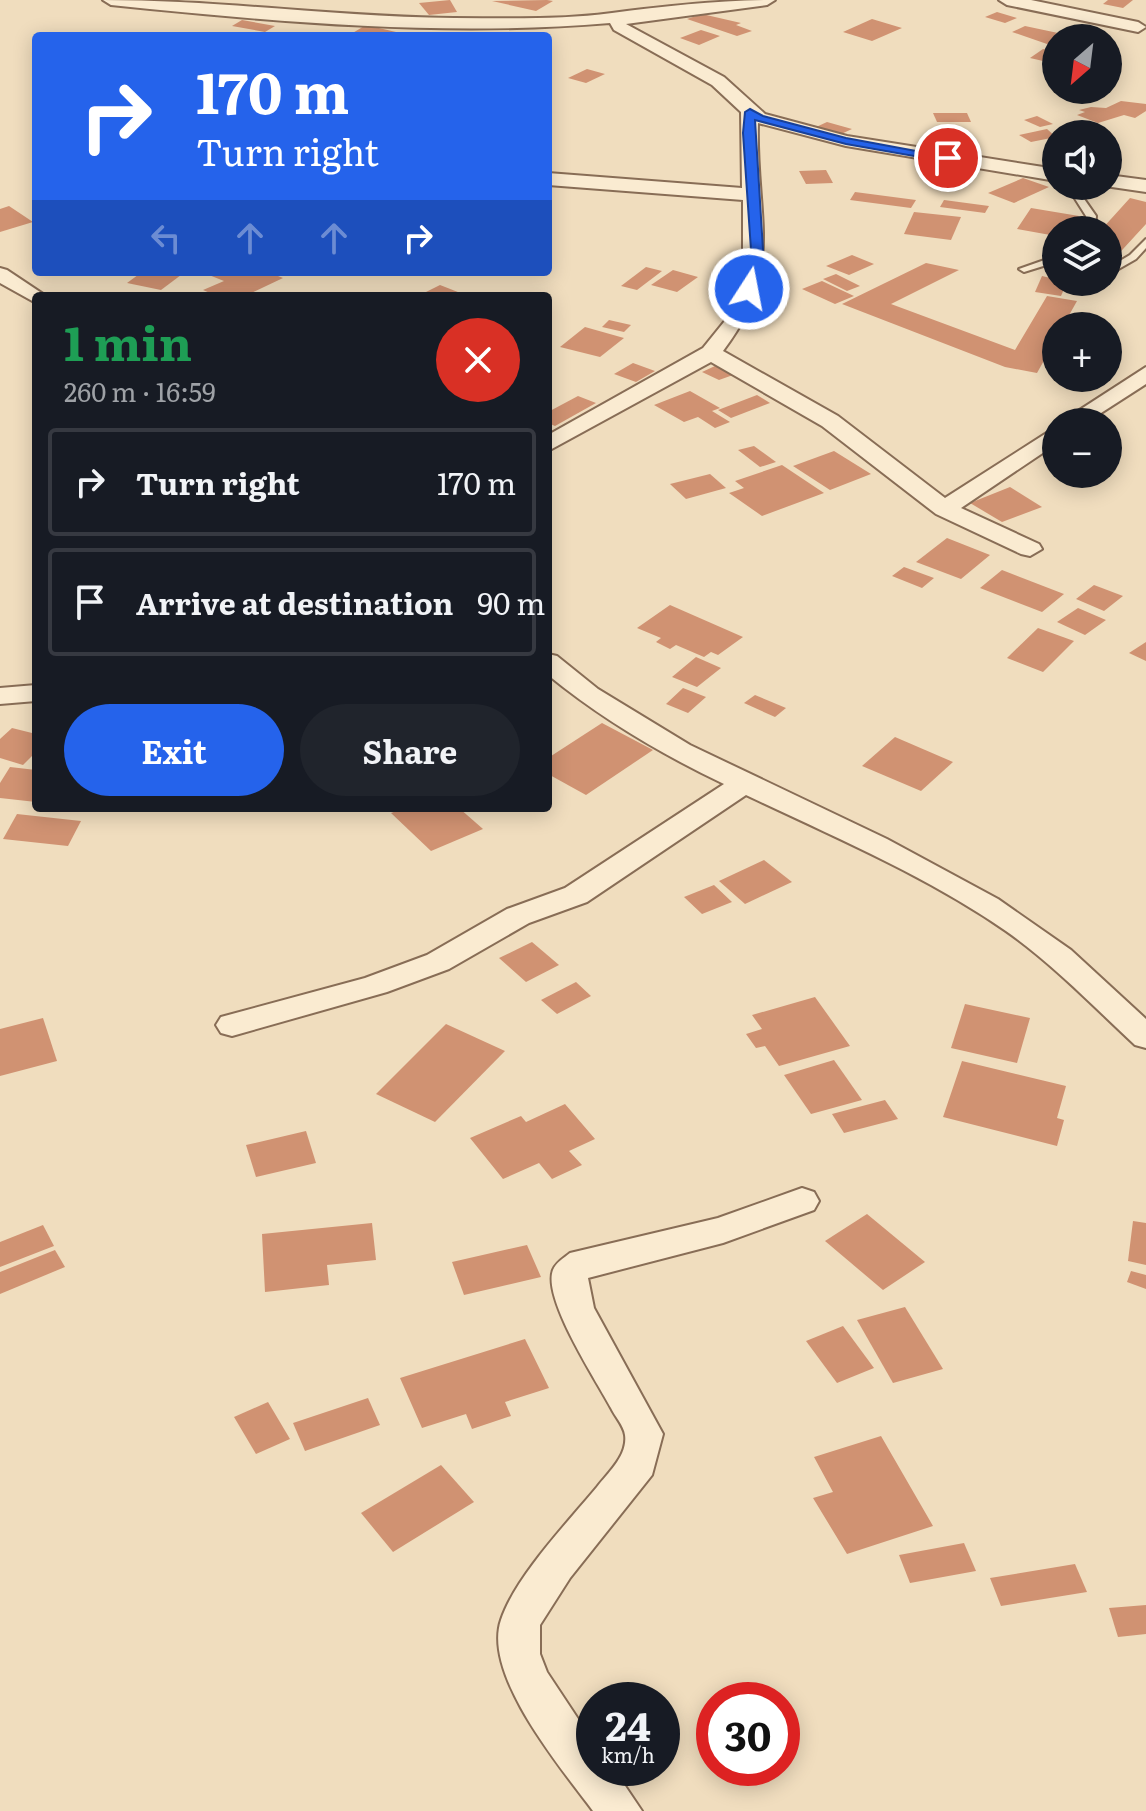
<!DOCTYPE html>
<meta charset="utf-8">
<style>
:root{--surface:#171b24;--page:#20242c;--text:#f1f3f6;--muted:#9ea1a6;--line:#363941;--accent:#2563eb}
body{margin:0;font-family:Literata,serif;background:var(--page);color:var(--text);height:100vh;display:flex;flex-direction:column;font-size:30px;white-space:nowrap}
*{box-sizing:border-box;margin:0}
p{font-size:26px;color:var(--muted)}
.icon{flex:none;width:44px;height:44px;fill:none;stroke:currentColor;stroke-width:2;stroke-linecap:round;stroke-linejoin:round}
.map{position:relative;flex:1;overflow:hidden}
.side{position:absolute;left:32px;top:292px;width:520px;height:520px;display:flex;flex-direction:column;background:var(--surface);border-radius:8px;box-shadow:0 4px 20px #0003}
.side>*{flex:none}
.top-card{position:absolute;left:32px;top:32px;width:520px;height:244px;border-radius:8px;box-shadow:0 4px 20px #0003;background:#2563eb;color:#fff;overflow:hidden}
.needle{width:52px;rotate:208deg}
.buttons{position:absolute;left:1042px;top:24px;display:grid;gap:16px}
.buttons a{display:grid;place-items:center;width:80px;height:80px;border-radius:50%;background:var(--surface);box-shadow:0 4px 20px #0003;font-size:40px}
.speed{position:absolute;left:576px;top:1682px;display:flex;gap:16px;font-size:40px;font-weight:700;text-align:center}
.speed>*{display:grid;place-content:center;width:104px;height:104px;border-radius:50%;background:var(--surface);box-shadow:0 4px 20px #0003;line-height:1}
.speed small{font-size:20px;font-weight:400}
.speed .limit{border:12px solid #d22;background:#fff;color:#111}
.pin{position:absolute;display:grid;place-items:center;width:68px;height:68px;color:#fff;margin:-34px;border:4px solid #fff;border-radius:50%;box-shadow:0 2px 8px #0007}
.me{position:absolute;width:88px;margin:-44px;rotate:11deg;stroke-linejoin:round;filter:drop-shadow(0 0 6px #0008)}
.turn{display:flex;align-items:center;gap:28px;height:168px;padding:0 32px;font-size:36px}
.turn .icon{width:104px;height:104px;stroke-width:2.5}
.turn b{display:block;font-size:56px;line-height:68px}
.lanes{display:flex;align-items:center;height:76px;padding:0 32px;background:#0003;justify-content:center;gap:40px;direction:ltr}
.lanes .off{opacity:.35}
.round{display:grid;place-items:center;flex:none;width:84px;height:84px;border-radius:42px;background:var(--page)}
.headline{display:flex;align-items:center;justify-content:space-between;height:136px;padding:0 32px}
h1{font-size:48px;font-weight:700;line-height:60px;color:#1e9e55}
.action{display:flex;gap:16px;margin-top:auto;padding:16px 32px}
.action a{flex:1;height:92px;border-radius:48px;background:var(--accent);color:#fff;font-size:32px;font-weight:700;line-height:92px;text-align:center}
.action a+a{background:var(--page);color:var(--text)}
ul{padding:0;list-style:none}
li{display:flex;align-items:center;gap:24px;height:108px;margin:0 16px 12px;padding:0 16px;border:4px solid var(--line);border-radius:8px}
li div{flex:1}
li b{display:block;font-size:30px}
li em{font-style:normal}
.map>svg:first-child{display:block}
</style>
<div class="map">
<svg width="1146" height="1811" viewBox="0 0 1146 1811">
<rect width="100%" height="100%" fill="#f0ddbe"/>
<g fill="#d09272">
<polygon points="450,0 457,12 429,15 419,3"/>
<polygon points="547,0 553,1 536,11 492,1"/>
<polygon points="1108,0 1133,0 1123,8 1103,4"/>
<polygon points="997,12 1017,18 1005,23 985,17"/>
<polygon points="702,14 741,23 736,25 752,31 737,36 687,19"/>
<polygon points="872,19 902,28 872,41 843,32"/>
<polygon points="242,20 275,26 265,32 232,26"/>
<polygon points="366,25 396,32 388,36 351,34"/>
<polygon points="1025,26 1058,33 1055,34 1065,38 1047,44 1012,32"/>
<polygon points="701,30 720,36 699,45 680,38"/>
<polygon points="1043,49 1056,52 1056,64 1030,58"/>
<polygon points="587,69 605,74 586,83 568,78"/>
<polygon points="1121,101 1146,104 1146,111 1135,118 1124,115 1098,123 1077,115 1085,112 1079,110 1091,107 1106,108"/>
<polygon points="933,113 967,113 971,122 937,122"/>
<polygon points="1037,116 1053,124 1040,127 1024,120"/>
<polygon points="827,122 852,129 839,135 814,128"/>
<polygon points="1047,129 1056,137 1031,142 1019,135"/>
<polygon points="826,170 833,183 806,184 799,171"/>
<polygon points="1023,178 1049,187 1014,203 988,193"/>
<polygon points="855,192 916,200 911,208 850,200"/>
<polygon points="1130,198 1146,202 1146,224 1112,261 1108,260 1108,230 1101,230"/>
<polygon points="944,200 989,206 985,213 940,207"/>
<polygon points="9,206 33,222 0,232 0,209"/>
<polygon points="1031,208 1079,216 1070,230 1056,230 1056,236 1017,229"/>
<polygon points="914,212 961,217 951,240 904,234"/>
<polygon points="852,255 874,264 849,275 826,266"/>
<polygon points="926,263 959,270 891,304 1015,350 1047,296 1077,301 1063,326 1056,326 1056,339 1037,373 1005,367 842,304"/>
<polygon points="646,267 662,271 637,290 621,286"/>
<polygon points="673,270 698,277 677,292 651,285"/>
<polygon points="142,272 185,272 161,290 127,283"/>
<polygon points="216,272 268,272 283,278 245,296 217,296 203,290 224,281 209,275"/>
<polygon points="836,274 860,286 847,291 823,279"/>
<polygon points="1042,276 1067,282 1061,296 1035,292"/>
<polygon points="822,281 854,296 835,304 802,289"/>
<polygon points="440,285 463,294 418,296"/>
<polygon points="609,320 631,325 624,332 602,327"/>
<polygon points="585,327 624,338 600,357 560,347"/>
<polygon points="633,363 655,371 636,382 614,374"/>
<polygon points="715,366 733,375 719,380 702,372"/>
<polygon points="690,391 720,408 712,411 730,422 715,428 698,417 684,422 654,405"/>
<polygon points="757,395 770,403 731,418 718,410"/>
<polygon points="578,396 596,403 555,426 548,423 548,412"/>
<polygon points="754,446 776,462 760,467 738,450"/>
<polygon points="834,451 871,474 830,490 793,466"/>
<polygon points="782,465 824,493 762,516 729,493 744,488 735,481"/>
<polygon points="710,474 726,488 686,499 670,484"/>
<polygon points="1010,487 1042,507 1002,522 970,503"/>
<polygon points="947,538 990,555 961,579 916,562"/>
<polygon points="904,567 934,578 922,588 892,576"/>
<polygon points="1002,570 1064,594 1042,612 980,588"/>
<polygon points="1094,585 1123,596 1104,611 1076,599"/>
<polygon points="670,605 743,637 718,655 711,652 704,657 676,645 670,649 656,642 661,638 637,628"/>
<polygon points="1078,608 1106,620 1085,635 1057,622"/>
<polygon points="1038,628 1074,641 1043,672 1007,658"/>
<polygon points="1146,642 1146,661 1129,653"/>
<polygon points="696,657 721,668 697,687 672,677"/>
<polygon points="683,688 706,697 688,713 666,704"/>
<polygon points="755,695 786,708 775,717 744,703"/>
<polygon points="602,723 653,750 586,795 548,774 548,758"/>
<polygon points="12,728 36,734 36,752 23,765 0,758 0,739"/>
<polygon points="895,737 953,762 921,791 862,766"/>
<polygon points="10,767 36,770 36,802 0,798 0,783"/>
<polygon points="404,808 459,808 483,829 431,851 391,813"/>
<polygon points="17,814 81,821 68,846 3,839"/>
<polygon points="764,860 792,882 745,904 719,881"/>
<polygon points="714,885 732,902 702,914 684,897"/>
<polygon points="532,942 559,965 526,982 499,958"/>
<polygon points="576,982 591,996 557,1014 541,1000"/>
<polygon points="815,997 850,1046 779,1066 765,1046 756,1048 746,1034 762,1029 752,1015"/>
<polygon points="965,1004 1030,1018 1017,1063 951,1048"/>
<polygon points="43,1018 57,1061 0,1076 0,1029"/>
<polygon points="446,1024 505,1051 435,1122 376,1094"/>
<polygon points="834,1060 862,1100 811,1114 784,1075"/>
<polygon points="962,1061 1066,1086 1057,1118 1064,1120 1057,1146 943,1117"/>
<polygon points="885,1100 898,1119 844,1133 832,1114"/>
<polygon points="565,1104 595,1139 569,1151 582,1165 552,1179 539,1163 503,1179 470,1138 521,1116 526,1122"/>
<polygon points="306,1131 316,1163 256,1177 246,1145"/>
<polygon points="867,1214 925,1262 883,1290 825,1241"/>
<polygon points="1133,1221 1146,1223 1146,1265 1128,1261"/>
<polygon points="372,1223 376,1260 327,1265 329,1285 265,1292 262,1234"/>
<polygon points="43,1225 54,1246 0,1267 0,1242"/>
<polygon points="527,1245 541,1277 464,1295 452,1262"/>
<polygon points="55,1250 65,1267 0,1294 0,1272"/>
<polygon points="1131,1271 1146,1275 1146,1289 1127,1282"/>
<polygon points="905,1307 943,1369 893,1383 857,1320"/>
<polygon points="843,1326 874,1368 837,1383 806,1341"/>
<polygon points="525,1339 549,1388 505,1402 511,1416 472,1429 466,1414 422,1428 400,1378"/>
<polygon points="368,1398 380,1425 305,1451 293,1423"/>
<polygon points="268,1402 290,1439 256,1454 234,1417"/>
<polygon points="881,1436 933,1526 847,1554 813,1498 833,1492 814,1457"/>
<polygon points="441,1465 474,1502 393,1552 361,1513"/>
<polygon points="964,1543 976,1571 910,1583 899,1555"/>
<polygon points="1075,1564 1087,1592 1001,1606 990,1578"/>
<polygon points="1146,1605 1146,1634 1118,1637 1109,1608"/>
</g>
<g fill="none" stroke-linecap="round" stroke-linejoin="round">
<defs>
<g id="service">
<polygon points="1067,186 1075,186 1096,216 1095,230 1085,230 1086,216"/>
<polygon points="1146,239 1146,248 1136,259 1108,275 1108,268 1130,255"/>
<polygon points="1056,256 1056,262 1024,272 1019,269"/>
</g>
<g id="minor">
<path d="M 103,0 C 220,0 337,17 454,18 C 506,18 561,20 612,13 C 666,6 721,0 775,0 L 767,5 L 626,24 L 724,77 L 765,114 L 847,136 L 1056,169 L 1056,181 L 846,146 L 758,123 C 755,215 786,269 723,351 L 838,416 L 945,498 L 1056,427 L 1056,444 L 961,508 L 1039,544 L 1042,549 L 1030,556 L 1021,554 L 936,514 L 822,426 L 711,362 L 548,451 L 548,435 L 703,348 L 724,322 L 737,295 L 743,266 L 743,200 L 548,185 L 548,173 L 742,188 L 741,112 L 712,85 L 614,30 L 610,23 C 444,37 276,22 111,5 Z"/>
<polygon points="999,0 1031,0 1138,22 1146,27 1138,32 1007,5"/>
<polygon points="1108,175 1146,180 1146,192 1105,186"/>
<polygon points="0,268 7,270 46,296 36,296 36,303 0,283"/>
<polygon points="1146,367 1146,384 1087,422 1061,422"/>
<path d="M 548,654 L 557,656 L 598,689 L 690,745 L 887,839 L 998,899 L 1071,950 L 1146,1019 L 1146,1048 L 1135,1045 C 1093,1006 1053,964 1006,931 C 925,875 834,837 746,795 L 587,902 L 529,923 L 449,969 L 387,992 L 232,1036 L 221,1033 L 216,1025 L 221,1017 L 365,978 L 427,955 L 507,909 L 565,888 L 724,784 C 661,754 602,719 548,675 Z"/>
<polygon points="36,685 36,701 0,704 0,688"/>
<path d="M 802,1188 L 814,1192 L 819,1201 L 814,1210 L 723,1243 L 588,1278 L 594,1308 L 663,1434 L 652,1475 L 570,1578 L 540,1625 L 540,1654 L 547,1672 L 594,1743 L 594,1768 L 613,1768 L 642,1811 L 593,1811 C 562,1769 482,1675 501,1620 C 515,1577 568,1522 597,1487 C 608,1473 628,1455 625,1435 C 624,1426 614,1415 611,1408 C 596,1380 542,1298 553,1270 C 556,1262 564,1258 570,1253 L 718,1218 Z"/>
</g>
</defs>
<use href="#service" stroke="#886d56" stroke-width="4"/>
<use href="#minor" stroke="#886d56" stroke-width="4"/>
<use href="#service" fill="#faebd1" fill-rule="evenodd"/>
<use href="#minor" fill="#faebd1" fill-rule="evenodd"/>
</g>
<polygon fill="#2563eb" stroke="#184099" stroke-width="2" points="750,109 763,116 846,138 954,158 948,162 846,144 755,120 763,250 756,289 749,293 743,289 751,250 743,133 745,112"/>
</svg>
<div class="buttons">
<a><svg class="needle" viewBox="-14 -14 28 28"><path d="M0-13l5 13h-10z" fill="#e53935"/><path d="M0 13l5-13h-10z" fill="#9ea1a6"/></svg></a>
<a><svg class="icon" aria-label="sound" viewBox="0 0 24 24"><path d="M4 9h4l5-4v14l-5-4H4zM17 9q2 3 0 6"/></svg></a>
<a><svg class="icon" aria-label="layers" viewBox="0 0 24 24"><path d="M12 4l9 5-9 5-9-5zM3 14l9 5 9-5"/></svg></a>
<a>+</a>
<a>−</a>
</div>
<div class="speed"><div>24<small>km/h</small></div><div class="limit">30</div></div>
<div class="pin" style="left:948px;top:158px;background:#d93025"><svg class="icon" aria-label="arrive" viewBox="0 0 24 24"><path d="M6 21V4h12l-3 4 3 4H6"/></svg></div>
<svg class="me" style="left:749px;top:289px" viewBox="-20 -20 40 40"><circle r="17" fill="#2563eb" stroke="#fff" stroke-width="3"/><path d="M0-11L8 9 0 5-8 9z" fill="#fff"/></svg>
<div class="top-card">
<div class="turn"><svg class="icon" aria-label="right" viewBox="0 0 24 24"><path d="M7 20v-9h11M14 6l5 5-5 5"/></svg><div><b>170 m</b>Turn right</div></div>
<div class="lanes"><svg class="icon off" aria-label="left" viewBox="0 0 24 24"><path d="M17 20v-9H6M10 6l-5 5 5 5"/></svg><svg class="icon off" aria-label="ahead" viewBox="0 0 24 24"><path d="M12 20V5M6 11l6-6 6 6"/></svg><svg class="icon off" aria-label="ahead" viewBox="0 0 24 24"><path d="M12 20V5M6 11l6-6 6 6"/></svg><svg class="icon" aria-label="right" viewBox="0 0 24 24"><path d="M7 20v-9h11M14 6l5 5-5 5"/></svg></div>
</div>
<section class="side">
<div class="headline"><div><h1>1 min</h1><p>260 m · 16:59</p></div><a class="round" style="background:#d93025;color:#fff"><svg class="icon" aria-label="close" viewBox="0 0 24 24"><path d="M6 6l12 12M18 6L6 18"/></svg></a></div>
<ul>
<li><svg class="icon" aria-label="right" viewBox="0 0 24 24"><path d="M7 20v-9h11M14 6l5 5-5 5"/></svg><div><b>Turn right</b></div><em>170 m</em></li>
<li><svg class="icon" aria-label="arrive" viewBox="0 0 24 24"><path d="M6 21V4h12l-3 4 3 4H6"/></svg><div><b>Arrive at destination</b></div><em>90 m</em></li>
</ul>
<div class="action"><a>Exit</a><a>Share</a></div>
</section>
</div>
